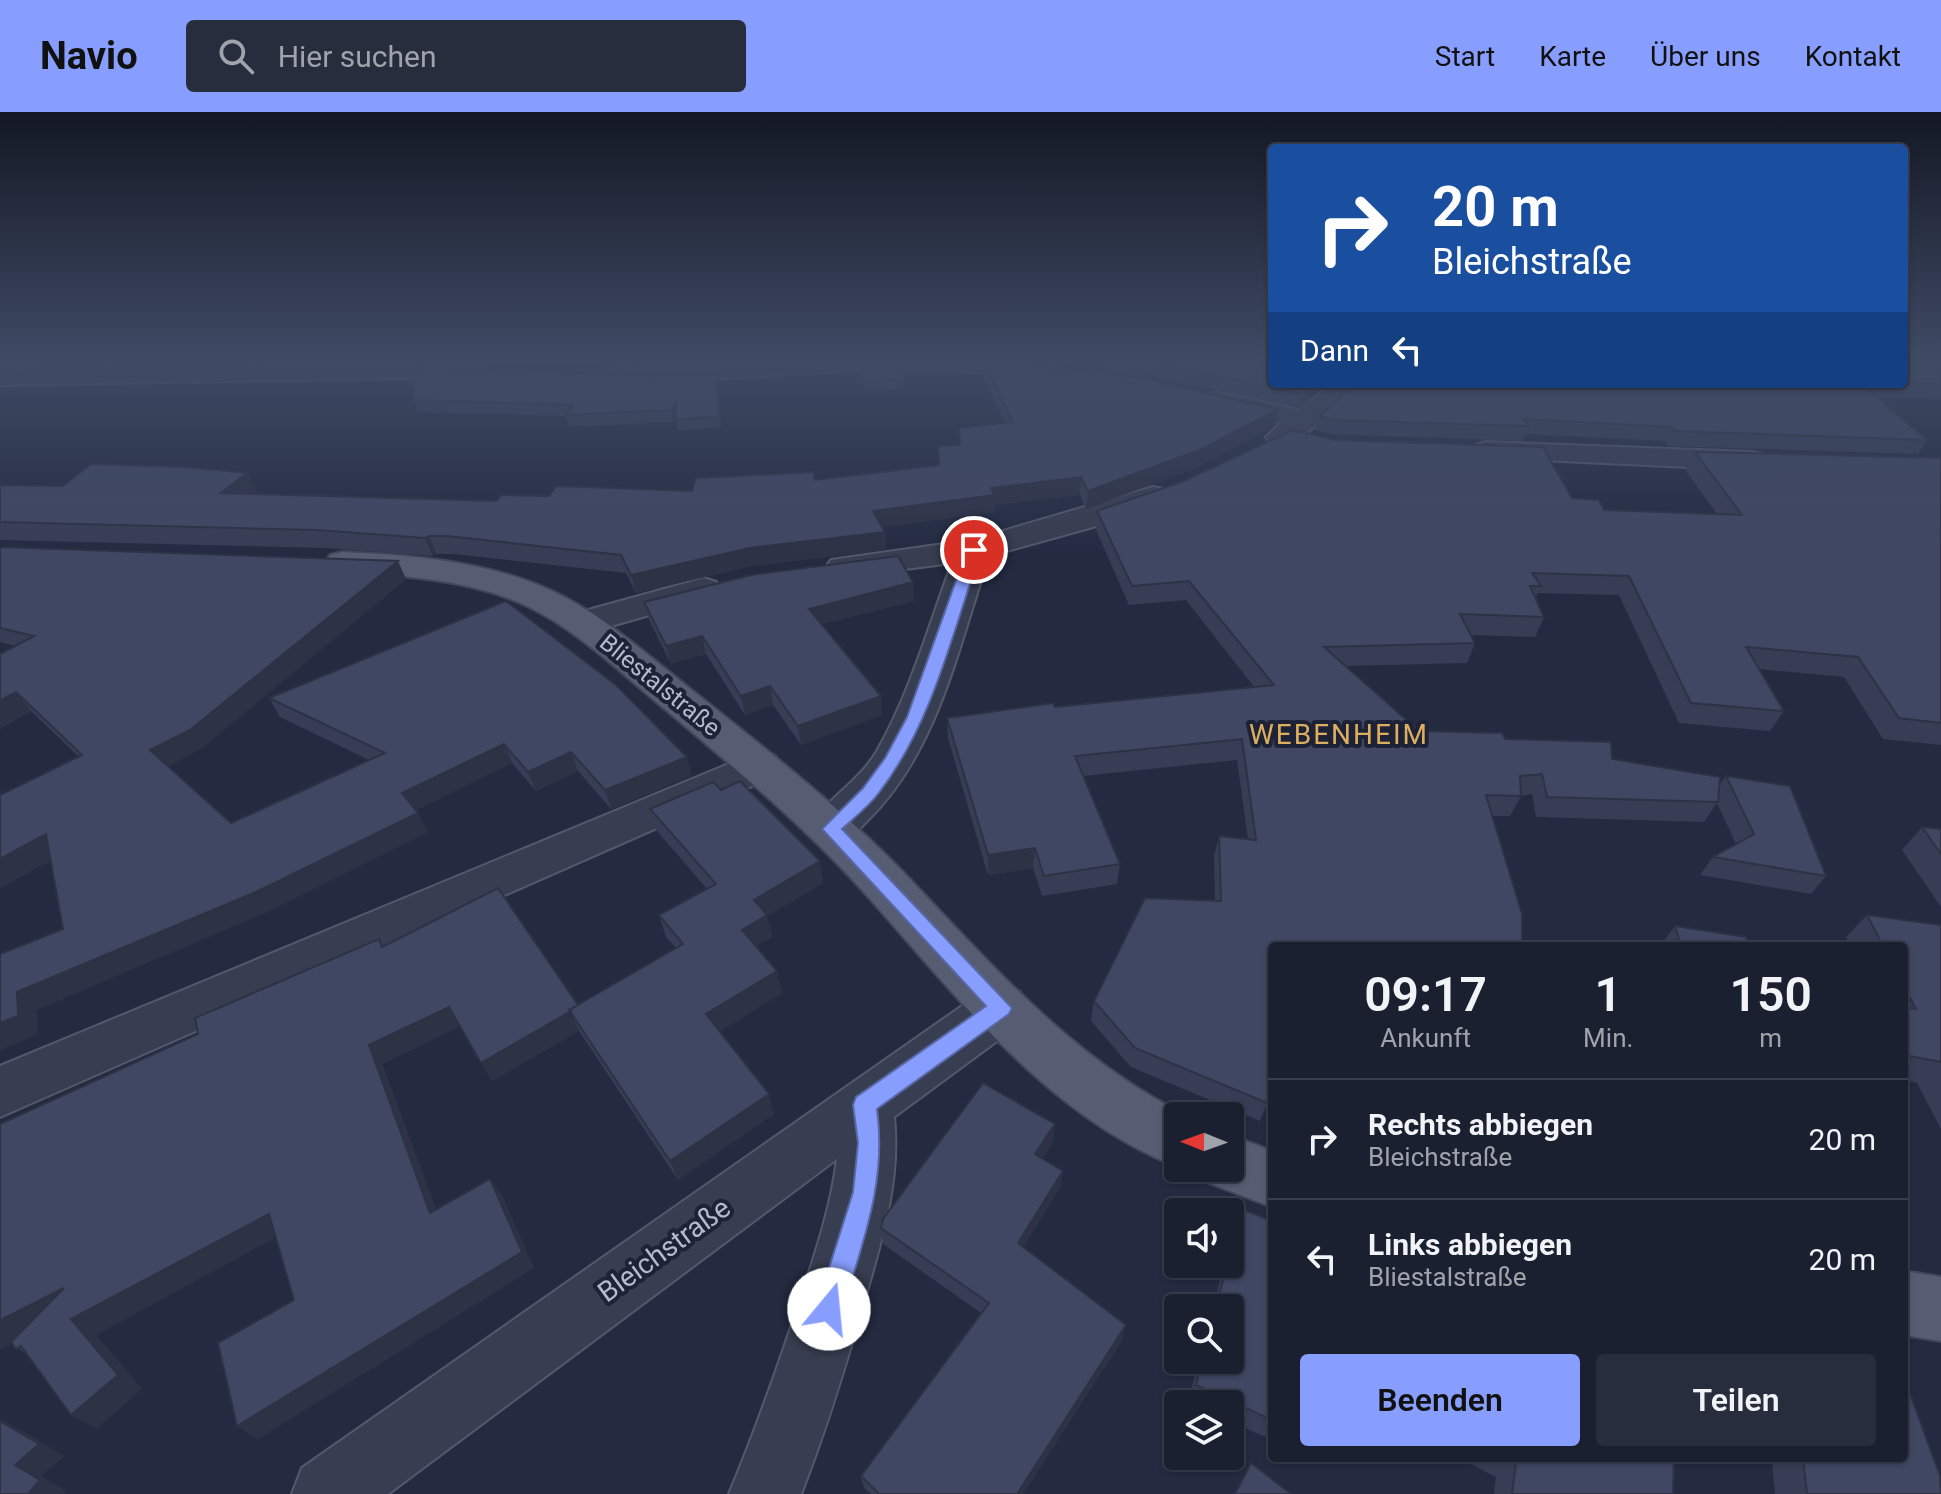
<!DOCTYPE html>
<html lang="de">
<meta charset="utf-8">
<style>
:root{--surface:#1b2031;--page:#282d3d;--text:#f1f3f6;--muted:#a0a3ab;--line:#393e4d;--accent:#889efe}
body{margin:0;font-family:Roboto,sans-serif;background:var(--page);color:var(--text);height:100vh;display:flex;flex-direction:column;font-size:30px;white-space:nowrap}
*{box-sizing:border-box;margin:0}
p{font-size:26px;color:var(--muted)}
.icon{flex:none;width:44px;height:44px;fill:none;stroke:currentColor;stroke-width:2;stroke-linecap:round;stroke-linejoin:round}
.map{position:relative;flex:1;overflow:hidden}
.drawer{position:absolute;left:1268px;top:830px;width:640px;height:520px;display:flex;flex-direction:column;background:var(--surface);border-radius:8px;box-shadow:0 2px 6px #0004,0 0 0 2px var(--line)}
.drawer>*{flex:none}
.top-card{position:absolute;left:1268px;top:32px;width:640px;height:244px;border-radius:8px;box-shadow:0 2px 6px #0004,0 0 0 2px var(--line);background:#1a4fa0;color:#fff;overflow:hidden}
.needle{width:52px;rotate:271deg}
.controls{position:absolute;left:1164px;top:990px;display:grid;gap:16px}
.controls a{display:grid;place-items:center;width:80px;height:80px;border-radius:8px;background:var(--surface);box-shadow:0 2px 6px #0004,0 0 0 2px var(--line);font-size:40px}
.pin{position:absolute;display:grid;place-items:center;width:68px;height:68px;color:#fff;margin:-34px;border:4px solid #fff;border-radius:50%;box-shadow:0 2px 8px #0007}
.me{position:absolute;width:88px;margin:-44px;rotate:17deg;stroke-linejoin:round;filter:drop-shadow(0 0 6px #0008)}
.turn{display:flex;align-items:center;gap:28px;height:168px;padding:0 32px;font-size:36px}
.turn .icon{width:104px;height:104px;stroke-width:2.5}
.turn b{display:block;font-size:56px;line-height:68px}
.then{display:flex;align-items:center;height:76px;padding:0 32px;background:#0003;gap:16px;font-size:30px}
.eta{display:flex;justify-content:space-evenly;align-items:center;height:136px;text-align:center}
.eta b{font-size:48px;font-weight:600;line-height:56px}
.primary-button{display:flex;gap:16px;margin-top:auto;padding:16px 32px}
.primary-button a{flex:1;height:92px;border-radius:8px;background:var(--accent);color:#111;font-size:32px;font-weight:600;line-height:92px;text-align:center}
.primary-button a+a{background:var(--page);color:var(--text)}
ul{padding:0;list-style:none}
li{display:flex;align-items:center;gap:24px;height:120px;padding:0 32px;border-top:2px solid var(--line)}
li div{flex:1}
li b{display:block;font-size:30px}
li em{font-style:normal}
header{display:flex;align-items:center;gap:48px;box-sizing:border-box;height:112px;padding:0 40px;background:var(--accent);color:#111}
header strong{font-size:38px}
nav{display:flex;gap:44px;margin-inline-start:auto;font-size:28px}
.search{width:560px;height:72px;background:var(--page);display:flex;align-items:center;gap:20px;box-sizing:border-box;padding:0 28px;border-radius:8px;color:var(--muted);font-size:30px}
.map>svg:first-child{display:block}
</style>
<header>
<strong>Navio</strong>
<div class="search"><svg class="icon" aria-label="search" viewBox="0 0 24 24"><circle cx="10" cy="10" r="6"/><path d="M15 15l6 6"/></svg>Hier suchen</div>
<nav><a>Start</a><a>Karte</a><a>Über uns</a><a>Kontakt</a></nav>
</header>
<div class="map">
<svg width="1941" height="1382" viewBox="0 0 1941 1382">
<rect width="100%" height="100%" fill="#242b41"/>
<g fill="none" stroke-linecap="round" stroke-linejoin="round">
<defs>
<g id="minor">
<polygon points="771,247 1014,247 1053,252 1057,258 1053,264 1044,266 934,256 884,256 618,273 609,271 605,265 609,259 618,257"/>
<polygon points="398,250 477,252 486,254 490,260 486,266 477,268 398,266 0,273 0,257"/>
<path d="M 1333,272 L 1363,272 C 1355,284 1302,326 1289,332 C 1283,334 1277,333 1271,331 L 1266,325 L 1281,311 L 1208,294 L 1204,288 L 1208,282 L 1218,280 L 1298,298 Z"/>
<polygon points="1486,330 1753,340 1764,343 1768,349 1764,355 1753,358 1476,345 1471,339 1476,333"/>
<path d="M 1153,375 L 1164,377 L 1169,384 L 1164,391 L 1093,415 L 989,444 C 958,535 938,640 867,709 C 857,719 848,732 833,733 C 827,733 820,730 815,729 L 808,717 C 826,687 859,670 877,639 C 910,581 929,513 952,451 L 843,465 L 831,462 L 826,455 L 831,448 L 972,428 Z"/>
<polygon points="704,466 716,470 722,477 716,484 583,522 570,519 565,511 570,503"/>
<polygon points="760,639 775,644 781,654 775,664 0,1005 0,954"/>
<path d="M 1001,874 L 1020,880 L 1027,896 L 1020,912 L 894,1005 C 901,1072 880,1133 862,1197 C 844,1259 825,1321 801,1382 L 729,1382 C 756,1317 779,1252 801,1185 C 816,1139 831,1095 837,1047 L 388,1382 L 292,1382 L 302,1356 L 982,880 Z"/>
</g>
<g id="major">
<path d="M 342,440 C 411,443 485,449 550,478 C 603,502 647,543 693,579 C 766,637 839,694 904,761 C 990,851 1074,949 1188,1004 L 1178,1004 L 1178,1055 C 1049,1005 959,887 870,787 C 808,717 737,658 666,598 C 621,561 578,518 525,493 C 483,474 436,467 390,463 C 370,461 350,462 330,457 L 325,450 L 330,443 Z"/>
<polygon points="1230,1023 1272,1039 1272,1095 1209,1071 1203,1056 1230,1056"/>
<polygon points="1904,1159 1941,1165 1941,1229 1904,1223"/>
</g>
</defs>
<use href="#minor" stroke="#53586b" stroke-width="4"/>
<use href="#major" stroke="#42465a" stroke-width="4"/>
<use href="#minor" fill="#383e51" fill-rule="evenodd"/>
<use href="#major" fill="#565c71" fill-rule="evenodd"/>
</g>
<g fill="#373d54">
<polygon points="415,247 708,247 707,250 660,253"/>
<polygon points="1040,247 1272,247 1272,272 1328,272 1300,296 1123,258"/>
<polygon points="1941,247 1941,287 1877,285 1927,328 1918,342 1668,334 1665,329 1525,322 1522,329 1330,322 1315,318 1319,304 1356,272 1904,272"/>
<polygon points="983,249 1278,297 1275,313 1200,354 1086,397 1080,383 995,393 995,400 882,415 885,420 886,438 752,454 636,481 626,461 454,442 436,442 433,444 325,436 0,428 0,373 256,378 252,382 497,389 549,384 692,379 815,368 938,353 938,334 959,333 959,316 1005,311 983,264"/>
<polygon points="860,253 904,267 905,276 865,279 861,261"/>
<polygon points="717,262 721,315 678,319 676,305 673,310 569,315 566,304 418,300 414,288 658,264"/>
<polygon points="1695,340 1941,346 1941,633 1883,627 1844,565 1759,557 1784,599 1770,619 1679,611 1619,483 1538,481 1535,486 1544,505 1535,525 1471,523 1475,531 1467,551 1346,554 1419,619 1505,627 1612,647 1719,673 1726,664 1826,764 1811,782 1700,763 1713,745 1736,732 1717,691 1704,710 1536,705 1532,682 1521,684 1510,704 1492,704 1272,834 1272,981 1260,1009 1131,955 1091,909 1094,889 1215,788 1214,744 1219,724 1248,727 1237,648 1083,664 1120,752 1117,772 1042,784 1033,756 988,763 948,626 947,606 1254,575 1186,488 1129,493 1096,418 1097,399 1572,386 1604,398 1717,402 1685,358"/>
<polygon points="0,436 406,467 202,636 168,654 231,711 369,648 280,605 269,586 687,645 691,664 611,697 578,659 536,679 512,651 416,698 428,720 271,798 36,898 38,922 0,938 0,842 63,817 51,748 0,776 0,683 78,644 31,599 0,617 0,542 15,534 0,530"/>
<polygon points="914,489 822,512 882,603 801,633 773,593 745,603 706,542 671,552 649,508 644,490"/>
<polygon points="721,678 823,771 767,804 772,825 756,834 782,881 720,919 774,1002 678,1068 579,919 492,969 460,914 382,952 436,1097 490,1067 502,1084 534,1156 258,1327 237,1314 294,1188 276,1125 96,1223 142,1277 97,1316 71,1303 27,1243 12,1231 0,1237 0,1012 198,922 379,827 383,834 578,893 676,836 666,825 659,803 707,777 657,719 650,697"/>
<polygon points="1922,715 1941,717 1941,795 1902,738"/>
<polygon points="1867,803 1941,813 1941,1017 1917,971 1904,968 1904,834 1851,834 1846,825"/>
<polygon points="1675,814 1749,834 1660,834"/>
<polygon points="1053,1030 1042,1047 1060,1076 1023,1135 1122,1228 1023,1382 871,1382 864,1376 861,1364 981,1201 883,1132 881,1116"/>
<polygon points="1242,1097 1272,1109 1272,1328 1230,1309 1230,1292 1193,1292 1188,1290 1199,1248 1230,1248 1230,1196 1213,1196 1224,1152 1230,1152 1230,1131 1234,1117"/>
<polygon points="1459,1346 1674,1346 1673,1382 1494,1382 1496,1365"/>
<polygon points="1756,1346 1904,1346 1941,1382 1775,1382 1772,1349"/>
</g>
<g fill="#2d3245">
<polygon points="717,262 719,273 721,315 719,304"/>
<polygon points="1315,272 1328,272 1300,296 1303,282"/>
<polygon points="676,290 678,302 673,310 671,298"/>
<polygon points="1278,297 1275,313 1200,354 1086,397 1088,379"/>
<polygon points="247,361 256,378 230,398 221,381"/>
<polygon points="1081,365 1080,383 995,393 995,400 874,416 873,399 991,376"/>
<polygon points="885,420 886,438 752,454 636,481 631,463 750,436"/>
<polygon points="429,424 436,442 433,444 425,426"/>
<polygon points="398,449 406,467 202,636 164,657 150,638"/>
<polygon points="913,470 914,489 811,515 809,497"/>
<polygon points="702,524 706,542 671,552 666,534"/>
<polygon points="770,574 773,593 745,603 741,584"/>
<polygon points="16,580 31,599 0,617 0,589"/>
<polygon points="881,584 882,603 801,633 798,614"/>
<polygon points="504,632 512,651 412,700 402,681"/>
<polygon points="571,640 578,659 536,679 528,660"/>
<polygon points="687,645 691,664 611,697 605,678"/>
<polygon points="418,701 428,720 271,798 36,898 38,922 0,938 0,911 17,880"/>
<polygon points="46,722 63,741 0,776 0,747"/>
<polygon points="1035,736 1033,756 988,763 988,743"/>
<polygon points="820,749 823,771 767,804 772,825 747,839 742,818 754,788"/>
<polygon points="777,859 782,881 713,923 706,902"/>
<polygon points="449,895 461,914 382,952 444,1118 430,1101 369,933"/>
<polygon points="570,899 579,919 492,969 481,951"/>
<polygon points="769,982 774,1002 678,1068 670,1049"/>
<polygon points="1055,1012 1053,1030 1034,1059 1035,1042"/>
<polygon points="1063,1059 1060,1076 1016,1147 1018,1131"/>
<polygon points="490,1067 502,1084 534,1156 258,1327 237,1314"/>
<polygon points="269,1102 287,1119 96,1223 142,1277 97,1316 71,1303 71,1207"/>
<polygon points="64,1176 88,1192 0,1237 0,1208"/>
<polygon points="1126,1213 1122,1228 1023,1382 1017,1382"/>
<polygon points="0,1306 65,1344 41,1364 66,1379 64,1382 28,1382 15,1353"/>
</g>
<g fill="#404762" stroke="#2d3245" stroke-width="2">
<polygon points="1137,247 1272,247 1272,272 1315,272 1303,282"/>
<polygon points="1904,247 1941,247 1941,272 1904,271"/>
<polygon points="983,249 1135,265 1278,297 1202,337 1088,379 1081,365 991,376 995,383 873,399 885,420 750,436 631,463 621,443 447,424 429,424 425,426 317,418 0,410 0,373 63,374 91,352 185,355 247,361 221,381 497,389 501,383 549,384 556,374 692,379 696,366 814,360 815,368 939,353 938,334 960,333 959,316 1013,310"/>
<polygon points="899,251 904,267 865,270 860,253"/>
<polygon points="412,258 658,264 717,262 719,304 676,308 676,290 671,298 566,303 573,293 414,288"/>
<polygon points="1356,272 1862,272 1927,328 1675,319 1671,315 1524,307 1528,314 1334,308 1319,304"/>
<polygon points="1293,318 1334,328 1543,335 1572,386 1599,388 1604,398 1742,403 1695,340 1941,346 1941,611 1899,606 1858,545 1746,535 1784,599 1691,591 1629,464 1532,461 1541,474 1530,474 1544,505 1460,502 1475,531 1324,535 1419,619 1502,621 1505,627 1611,630 1612,647 1720,665 1718,690 1547,685 1542,662 1520,664 1521,684 1486,683 1522,802 1522,834 1272,834 1272,979 1267,991 1135,936 1094,889 1145,786 1221,789 1219,724 1256,728 1242,627 1075,644 1120,752 1044,764 1035,736 988,743 947,606 1053,591 1055,595 1274,573 1189,469 1132,474 1097,399 1184,369"/>
<polygon points="0,435 398,449 190,618 150,638 231,711 385,641 269,586 506,489 616,573 687,645 605,678 571,640 528,660 504,632 402,681 418,701 258,779 17,880 18,904 0,911 0,842 63,817 46,722 0,747 0,683 82,643 16,580 0,589 0,542 34,524 0,516"/>
<polygon points="898,444 913,470 809,497 881,584 798,614 770,574 741,584 702,524 666,534 644,490 751,463"/>
<polygon points="1726,664 1790,674 1826,764 1713,745 1754,722"/>
<polygon points="740,669 820,749 754,788 767,803 742,818 777,859 706,902 769,982 670,1049 569,898 683,832 659,803 716,772 650,697 713,670 721,678"/>
<polygon points="1922,715 1941,717 1941,742"/>
<polygon points="498,776 578,893 569,898 571,899 481,951 449,895 369,933 430,1101 490,1067 522,1140 237,1314 218,1231 294,1188 269,1102 71,1207 118,1263 71,1303 21,1234 16,1237 11,1230 64,1176 0,1208 0,1012 198,922 195,906 379,827 382,835"/>
<polygon points="1867,803 1941,813 1941,950 1904,943 1904,895 1916,897 1904,875 1904,834 1883,834"/>
<polygon points="1675,814 1746,825 1749,834 1681,834"/>
<polygon points="1581,829 1613,834 1582,834"/>
<polygon points="983,971 1055,1012 1035,1042 1063,1059 1018,1131 1126,1213 1017,1382 879,1382 861,1364 989,1191 881,1116 883,1107"/>
<polygon points="1242,1097 1272,1109 1272,1308 1196,1273 1202,1248 1230,1248 1230,1196 1216,1196 1227,1152 1230,1152 1230,1142"/>
<polygon points="1904,1265 1940,1364 1941,1382 1807,1382 1803,1346 1904,1346"/>
<polygon points="0,1309 39,1332 15,1353 40,1368 28,1382 0,1382"/>
<polygon points="1507,1346 1674,1346 1673,1382 1512,1382 1516,1350"/>
<polygon points="1251,1351 1291,1382 1235,1382"/>
</g>
<linearGradient id="sky" x2="0" y2="1"><stop stop-color="#141824"/><stop offset="0.56" stop-color="#3f4a65"/><stop offset="1" stop-color="#3f4a65" stop-opacity="0"/></linearGradient>
<rect width="1941" height="441" fill="url(#sky)"/>
<path fill="#889efe" stroke="#5867a5" stroke-width="2" d="M 974,434 L 981,438 C 953,520 932,613 878,682 C 868,695 854,706 842,717 L 1012,896 L 1009,902 L 877,997 C 887,1070 863,1129 843,1197 L 839,1207 L 829,1211 L 820,1207 L 816,1197 L 853,1080 L 858,1031 L 853,993 L 856,985 L 986,894 L 822,717 L 863,676 L 885,646 L 907,605 L 967,438 Z"/>
<g text-anchor="middle" dominant-baseline="central" stroke-width="8" stroke-linejoin="round" paint-order="stroke">
<g font-size="24" fill="#b5b9cb" stroke="#1d2236">
<text transform="translate(660 573) rotate(39)">Bliestalstraße</text>
</g>
<g font-size="28" letter-spacing="2" fill="#dbae60" stroke="#1d2236">
<text x="1339" y="622">WEBENHEIM</text>
</g>
<g font-size="28" fill="#b5b9cb" stroke="#1d2236">
<text transform="translate(664 1138) rotate(-36)">Bleichstraße</text>
</g>
</g>
</svg>
<div class="controls">
<a><svg class="needle" viewBox="-14 -14 28 28"><path d="M0-13l5 13h-10z" fill="#e53935"/><path d="M0 13l5-13h-10z" fill="#a0a3ab"/></svg></a>
<a><svg class="icon" aria-label="sound" viewBox="0 0 24 24"><path d="M4 9h4l5-4v14l-5-4H4zM17 9q2 3 0 6"/></svg></a>
<a><svg class="icon" aria-label="search" viewBox="0 0 24 24"><circle cx="10" cy="10" r="6"/><path d="M15 15l6 6"/></svg></a>
<a><svg class="icon" aria-label="layers" viewBox="0 0 24 24"><path d="M12 4l9 5-9 5-9-5zM3 14l9 5 9-5"/></svg></a>
</div>
<div class="pin" style="left:974px;top:438px;background:#d93025"><svg class="icon" aria-label="arrive" viewBox="0 0 24 24"><path d="M6 21V4h12l-3 4 3 4H6"/></svg></div>
<svg class="me" style="left:829px;top:1197px" viewBox="-20 -20 40 40"><circle r="19" fill="#fff"/><path d="M0-13L10 11 0 6-10 11z" fill="#889efe"/></svg>
<div class="top-card">
<div class="turn"><svg class="icon" aria-label="right" viewBox="0 0 24 24"><path d="M7 20v-9h11M14 6l5 5-5 5"/></svg><div><b>20 m</b>Bleichstraße</div></div>
<div class="then">Dann<svg class="icon" aria-label="left" viewBox="0 0 24 24"><path d="M17 20v-9H6M10 6l-5 5 5 5"/></svg></div>
</div>
<section class="drawer">
<div class="eta">
<div><b>09:17</b><p>Ankunft</p></div>
<div><b>1</b><p>Min.</p></div>
<div><b>150</b><p>m</p></div>
</div>
<ul>
<li><svg class="icon" aria-label="right" viewBox="0 0 24 24"><path d="M7 20v-9h11M14 6l5 5-5 5"/></svg><div><b>Rechts abbiegen</b><p>Bleichstraße</p></div><em>20 m</em></li>
<li><svg class="icon" aria-label="left" viewBox="0 0 24 24"><path d="M17 20v-9H6M10 6l-5 5 5 5"/></svg><div><b>Links abbiegen</b><p>Bliestalstraße</p></div><em>20 m</em></li>
</ul>
<div class="primary-button"><a>Beenden</a><a>Teilen</a></div>
</section>
</div>
